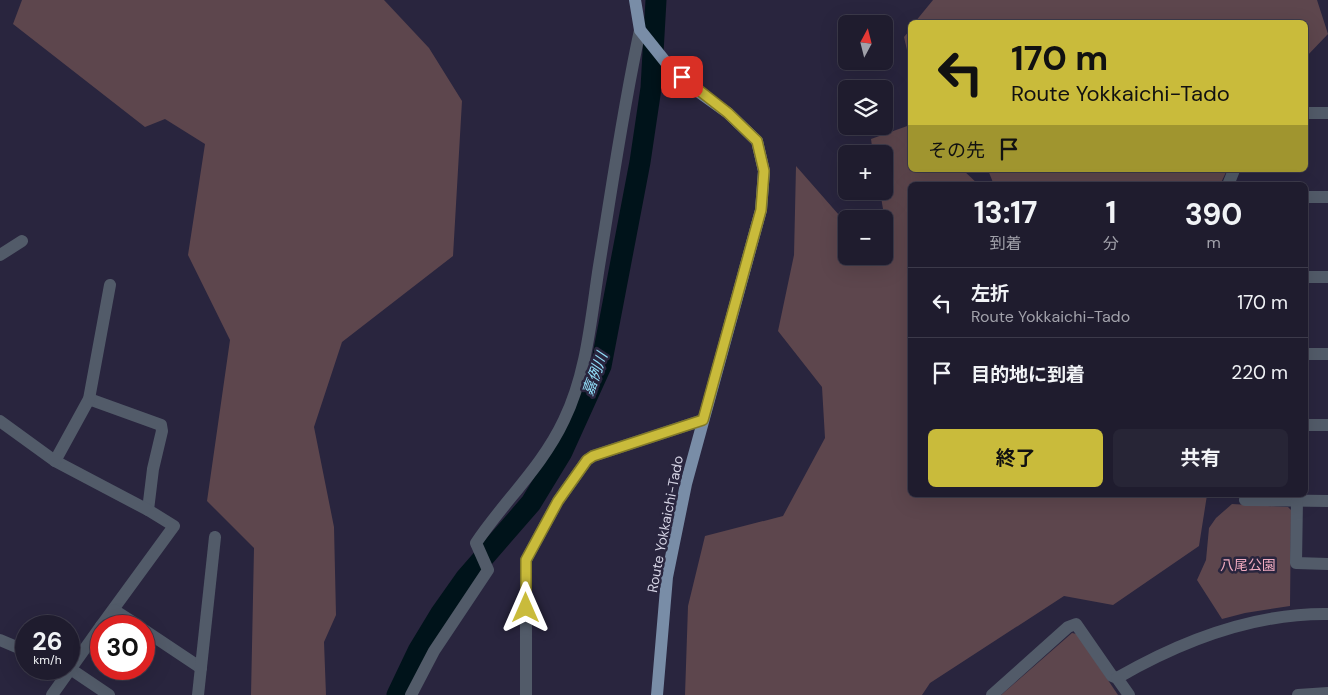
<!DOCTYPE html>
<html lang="ja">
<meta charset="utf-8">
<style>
:root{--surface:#1f1c2e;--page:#272536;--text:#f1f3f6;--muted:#a1a1aa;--line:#3c3a4a;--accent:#c9bb3b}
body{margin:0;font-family:"DM Sans","Noto Sans JP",sans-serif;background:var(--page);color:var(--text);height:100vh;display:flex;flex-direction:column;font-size:19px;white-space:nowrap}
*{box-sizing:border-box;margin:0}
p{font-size:16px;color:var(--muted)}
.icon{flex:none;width:28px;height:28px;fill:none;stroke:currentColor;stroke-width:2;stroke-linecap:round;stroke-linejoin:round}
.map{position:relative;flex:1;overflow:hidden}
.sheet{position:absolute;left:908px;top:182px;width:400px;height:315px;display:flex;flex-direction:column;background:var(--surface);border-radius:8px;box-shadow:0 5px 20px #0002,0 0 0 1px var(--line)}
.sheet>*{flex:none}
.banner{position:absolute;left:908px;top:20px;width:400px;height:152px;border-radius:8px;box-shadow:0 5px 20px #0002,0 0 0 1px var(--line);background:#c9bb3b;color:#111;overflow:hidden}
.needle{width:32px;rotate:7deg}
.tools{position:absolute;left:838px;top:15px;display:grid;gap:10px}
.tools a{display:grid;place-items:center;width:55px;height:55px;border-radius:8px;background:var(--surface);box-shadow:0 5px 20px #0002,0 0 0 1px var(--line);font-size:25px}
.speed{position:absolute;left:15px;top:615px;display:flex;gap:10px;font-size:25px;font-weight:700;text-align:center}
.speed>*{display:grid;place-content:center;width:65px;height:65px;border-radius:50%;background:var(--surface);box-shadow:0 5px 20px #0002,0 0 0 1px var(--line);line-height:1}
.speed small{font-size:12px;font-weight:400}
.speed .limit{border:8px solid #d22;background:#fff;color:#111}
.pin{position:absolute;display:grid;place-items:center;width:42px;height:42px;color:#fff;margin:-21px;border-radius:10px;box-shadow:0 2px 8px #0006}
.me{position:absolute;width:55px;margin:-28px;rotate:0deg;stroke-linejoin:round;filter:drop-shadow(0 0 4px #0008)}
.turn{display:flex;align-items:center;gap:18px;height:105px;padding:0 20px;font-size:22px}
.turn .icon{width:65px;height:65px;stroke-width:2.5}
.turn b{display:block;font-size:35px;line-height:42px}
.then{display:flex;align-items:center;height:48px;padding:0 20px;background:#0003;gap:10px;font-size:19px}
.eta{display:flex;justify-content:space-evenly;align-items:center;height:85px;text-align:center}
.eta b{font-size:30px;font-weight:700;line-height:35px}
.primary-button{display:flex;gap:10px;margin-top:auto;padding:10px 20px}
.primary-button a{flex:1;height:58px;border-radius:8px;background:var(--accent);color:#111;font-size:20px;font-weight:700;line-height:58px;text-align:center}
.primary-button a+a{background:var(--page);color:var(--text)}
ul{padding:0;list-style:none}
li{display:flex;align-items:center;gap:15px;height:70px;padding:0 20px;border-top:1px solid var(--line)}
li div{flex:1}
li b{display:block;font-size:19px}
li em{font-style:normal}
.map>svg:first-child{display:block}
</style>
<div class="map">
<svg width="1328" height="695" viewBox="0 0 1328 695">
<rect width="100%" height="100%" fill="#29253e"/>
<g fill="#5d464d">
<polygon points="22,0 384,0 429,48 462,101 453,256 342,342 314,427 334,527 336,615 324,642 326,695 251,695 254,548 207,501 230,340 188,255 205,144 165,119 145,127 13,24"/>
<polygon points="933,0 1317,0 1328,34 1305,58 1305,22 915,22"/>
<polygon points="910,30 910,63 904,37"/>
<polygon points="910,125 910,170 963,170 979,185 910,185 910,495 1207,495 1199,546 1113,605 1064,596 930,683 922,695 685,695 688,606 705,536 783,516 825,438 822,387 778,331 794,255 796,166 846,223 846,256 884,256 885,221 880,191 884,191 884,154 873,154 871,139"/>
<polygon points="988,170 1227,170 1220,185 994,185"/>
<polygon points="1232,504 1288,507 1291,510 1290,606 1245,613 1222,619 1197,580 1206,560 1209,528 1216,518"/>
<polygon points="1072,633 1077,634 1118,695 1001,695"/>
</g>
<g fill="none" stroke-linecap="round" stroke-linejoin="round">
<polyline stroke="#00131a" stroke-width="21" points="397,695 418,651 441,613 465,579 531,503 562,452 601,366 640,162 651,88 656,0"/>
<g stroke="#525b69" stroke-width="12">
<polyline points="1305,113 1328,113"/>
<polyline points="1228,185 1234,170"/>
<polyline points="1305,197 1328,197"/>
<polyline points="0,255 22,241"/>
<polyline points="1305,277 1328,277"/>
<polyline points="1305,354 1328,354"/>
<polyline points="89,399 161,425 162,431 153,469 148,510"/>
<polyline points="0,421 55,461 148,510 174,526 101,626"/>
<polyline points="1305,425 1328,425"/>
<polyline points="55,461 89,399 110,285"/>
<polyline points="1247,495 1245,500 1328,501"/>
<polyline points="1297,500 1296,563 1328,564"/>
<polyline points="114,610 139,626"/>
<polyline points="144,630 201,668"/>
<polyline points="0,640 26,651"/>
<polyline points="69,668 109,695"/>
<polyline points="52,695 101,626"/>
<polyline points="198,695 215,537"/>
<path d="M 411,695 L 434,651 L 488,570 L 476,543 C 504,501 542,467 564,420 C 587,373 591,317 599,266 C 612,187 623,108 640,30"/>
<polyline points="526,695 526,560 558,501 587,460 593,456 703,420"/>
<polyline points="992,695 1068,627 1076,624 1112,676 1117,678"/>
<polyline points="1298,695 1328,693"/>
</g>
<path stroke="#525b69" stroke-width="12" d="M 1129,695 L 1117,678 C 1181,641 1252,613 1328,614"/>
<polyline stroke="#798da7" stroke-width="12" points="635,0 640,30 668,65 696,90 728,113 757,141 764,171 761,210 686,484 667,577 657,695"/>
</g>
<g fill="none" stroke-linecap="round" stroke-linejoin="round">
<defs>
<polyline id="route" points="526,608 526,560 558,501 587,460 593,456 703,420 761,210 764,171 757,141 728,113 682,77"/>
</defs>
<use href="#route" stroke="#837a26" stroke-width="12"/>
<use href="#route" stroke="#c9bb3b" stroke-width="9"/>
</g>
<g text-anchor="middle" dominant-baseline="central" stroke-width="5" stroke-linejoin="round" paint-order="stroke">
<g font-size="14" fill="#d5d3e4" stroke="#29253e">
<text transform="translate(665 524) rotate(-79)">Route Yokkaichi-Tado</text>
</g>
<g font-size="14" fill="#efaabf" stroke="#29253e">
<text x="1248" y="565">八尾公園</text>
</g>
<g font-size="15" font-style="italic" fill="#91def8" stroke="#29253e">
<text transform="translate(595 374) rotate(-70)">嘉例川</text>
</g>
</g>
</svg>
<div class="tools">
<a><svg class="needle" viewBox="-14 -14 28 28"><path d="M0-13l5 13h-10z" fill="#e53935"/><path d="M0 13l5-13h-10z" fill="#a1a1aa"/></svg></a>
<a><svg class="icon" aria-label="layers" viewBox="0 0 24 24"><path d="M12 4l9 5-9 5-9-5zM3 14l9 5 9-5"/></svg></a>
<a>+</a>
<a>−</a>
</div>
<div class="speed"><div>26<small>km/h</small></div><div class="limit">30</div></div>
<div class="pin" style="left:682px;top:77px;background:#d93025"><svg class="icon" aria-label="arrive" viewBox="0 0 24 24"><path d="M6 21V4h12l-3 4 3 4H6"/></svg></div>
<svg class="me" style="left:526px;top:608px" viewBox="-20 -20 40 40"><path d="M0-17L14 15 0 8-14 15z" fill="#c9bb3b" stroke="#fff" stroke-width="4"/></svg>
<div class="banner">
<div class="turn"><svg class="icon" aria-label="left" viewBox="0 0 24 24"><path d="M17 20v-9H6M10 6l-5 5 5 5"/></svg><div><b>170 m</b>Route Yokkaichi-Tado</div></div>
<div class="then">その先<svg class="icon" aria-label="arrive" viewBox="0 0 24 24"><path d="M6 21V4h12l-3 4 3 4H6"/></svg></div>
</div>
<section class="sheet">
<div class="eta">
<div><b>13:17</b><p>到着</p></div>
<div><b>1</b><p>分</p></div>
<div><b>390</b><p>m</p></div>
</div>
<ul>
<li><svg class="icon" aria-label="left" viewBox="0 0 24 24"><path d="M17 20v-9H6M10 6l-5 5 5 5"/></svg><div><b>左折</b><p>Route Yokkaichi-Tado</p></div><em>170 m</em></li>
<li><svg class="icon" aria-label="arrive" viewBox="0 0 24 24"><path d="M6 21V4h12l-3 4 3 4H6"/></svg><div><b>目的地に到着</b></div><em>220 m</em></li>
</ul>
<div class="primary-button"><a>終了</a><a>共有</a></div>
</section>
</div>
